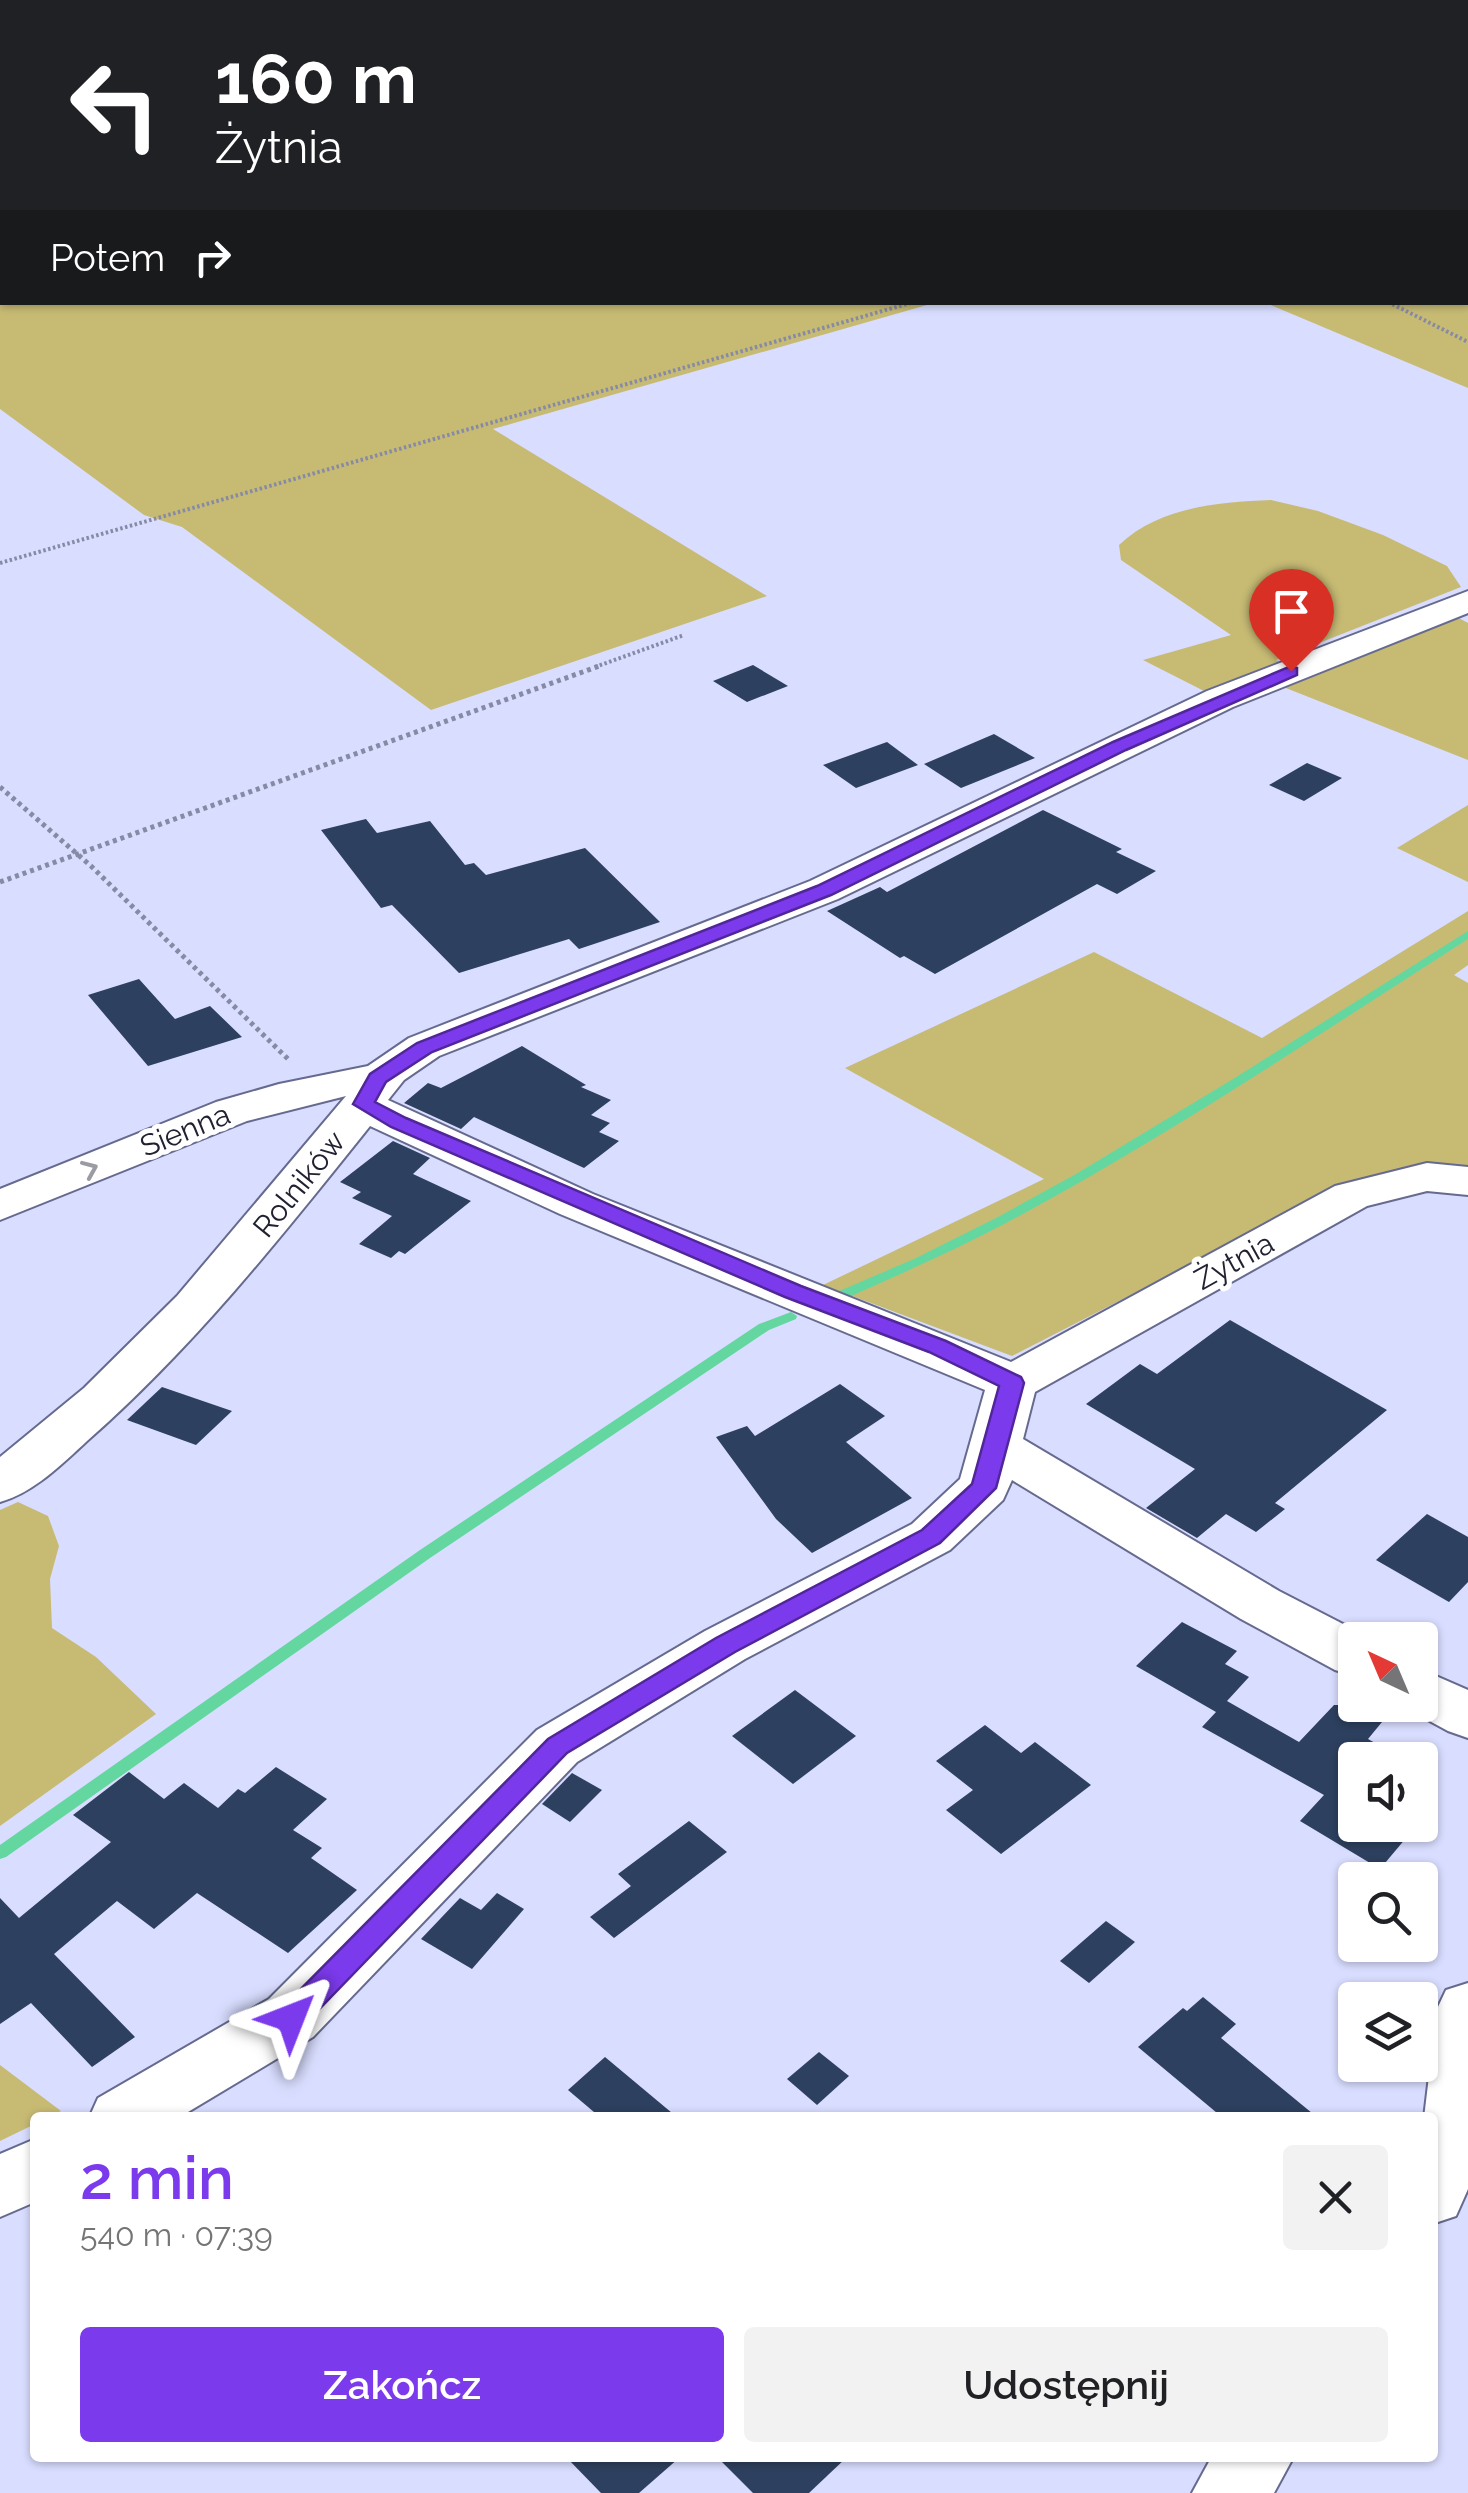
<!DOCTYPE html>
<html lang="pl">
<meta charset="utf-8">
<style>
:root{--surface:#fff;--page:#f2f2f2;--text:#202124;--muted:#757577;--accent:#7c3aed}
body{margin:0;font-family:Raleway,sans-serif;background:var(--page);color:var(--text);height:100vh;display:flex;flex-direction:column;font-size:38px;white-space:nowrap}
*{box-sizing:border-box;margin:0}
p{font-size:32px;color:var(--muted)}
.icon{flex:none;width:55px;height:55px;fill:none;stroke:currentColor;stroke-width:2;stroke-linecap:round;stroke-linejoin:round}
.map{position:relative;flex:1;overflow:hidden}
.drawer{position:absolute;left:30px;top:2112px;width:1408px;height:350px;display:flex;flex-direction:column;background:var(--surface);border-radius:10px;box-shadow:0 2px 8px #0004}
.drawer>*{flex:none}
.top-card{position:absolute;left:0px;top:0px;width:1470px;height:305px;box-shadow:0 2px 8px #0004;background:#202124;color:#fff;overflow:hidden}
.needle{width:65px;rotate:316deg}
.tools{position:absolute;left:1338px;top:1622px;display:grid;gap:20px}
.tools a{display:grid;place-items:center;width:100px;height:100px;border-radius:10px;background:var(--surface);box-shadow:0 2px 8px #0004;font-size:50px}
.pin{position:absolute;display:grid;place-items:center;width:85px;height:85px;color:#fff;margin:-102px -42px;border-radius:50% 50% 50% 0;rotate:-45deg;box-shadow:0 0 10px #0007}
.pin .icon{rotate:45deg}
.me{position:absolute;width:110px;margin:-55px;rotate:45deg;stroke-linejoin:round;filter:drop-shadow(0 0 8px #0008)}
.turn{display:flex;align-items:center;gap:35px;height:210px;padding:0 50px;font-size:45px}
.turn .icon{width:130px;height:130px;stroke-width:2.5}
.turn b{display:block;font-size:70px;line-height:85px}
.then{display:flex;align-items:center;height:95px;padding:0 50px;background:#0003;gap:20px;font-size:38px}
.round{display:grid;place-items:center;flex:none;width:105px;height:105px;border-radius:10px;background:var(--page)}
.head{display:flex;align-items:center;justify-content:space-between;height:170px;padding:0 50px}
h1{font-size:60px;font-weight:600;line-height:75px;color:var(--accent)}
.button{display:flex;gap:20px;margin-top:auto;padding:20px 50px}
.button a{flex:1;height:115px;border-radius:10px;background:var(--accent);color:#fff;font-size:40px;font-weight:600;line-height:115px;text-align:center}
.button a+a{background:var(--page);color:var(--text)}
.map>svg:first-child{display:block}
</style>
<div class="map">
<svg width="1468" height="2493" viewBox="0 0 1468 2493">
<rect width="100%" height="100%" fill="#d9ddff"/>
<g fill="#c7bb74">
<polygon points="266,0 834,0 840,2 262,2"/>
<polygon points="0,158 2,302 934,303 493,429 767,596 431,710 182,527 144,515 0,409"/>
<polygon points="1468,297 1468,388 1266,303 1468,302"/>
<path d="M 1271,500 L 1318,511 L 1383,535 L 1447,566 L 1461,587 L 1276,660 L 1302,674 L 1455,616 L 1468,623 L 1468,760 L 1253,675 L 1206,692 L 1143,660 L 1231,635 L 1121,560 L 1119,545 C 1159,507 1219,502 1271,500 Z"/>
<polygon points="1468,805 1468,882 1397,848"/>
<polygon points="1468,911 1468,965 1454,975 1468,983 1468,1174 1339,1188 1012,1356 823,1285 1044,1179 845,1068 1094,952 1262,1038"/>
<polygon points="18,1502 48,1516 59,1546 50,1579 52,1628 96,1657 156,1714 0,1826 0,1510"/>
<polygon points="0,2065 61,2111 48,2117 35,2118 35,2124 0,2141"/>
</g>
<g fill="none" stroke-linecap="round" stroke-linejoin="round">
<g fill="#63d79f" fill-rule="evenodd">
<rect x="0" y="194" width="2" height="4"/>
<path d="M 1468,931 L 1468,939 C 1316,1036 1166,1138 1006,1223 C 951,1252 896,1276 840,1301 L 830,1301 L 829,1298 L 830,1295 L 914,1259 L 996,1218 L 1076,1174 L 1233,1079 Z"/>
<polygon points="791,1312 797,1316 796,1319 769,1330 430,1558 6,1857 0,1859 0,1845 420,1550 759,1324"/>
</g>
</g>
<g fill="#2d405f">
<polygon points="753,665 788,686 747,702 713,681"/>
<polygon points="994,734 1035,758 961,788 924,764"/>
<polygon points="887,742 918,765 856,788 823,765"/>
<polygon points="1307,763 1342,778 1304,801 1269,785"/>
<polygon points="1043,810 1122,849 1116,852 1156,871 1117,894 1097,884 935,974 904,956 900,958 827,911 880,887 887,892"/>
<polygon points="366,819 377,833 430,821 465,865 474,863 486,875 585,848 660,922 579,949 569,939 459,973 392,905 381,908 321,830"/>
<polygon points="139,979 175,1019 210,1006 242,1037 148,1066 88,995"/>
<polygon points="522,1046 586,1085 581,1087 611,1100 591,1115 610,1123 599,1132 619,1141 584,1168 474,1117 461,1129 404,1103 428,1083 441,1088"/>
<polygon points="393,1141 430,1158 413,1174 471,1201 405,1254 399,1251 391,1258 359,1244 392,1216 352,1198 361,1192 340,1182"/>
<polygon points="1230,1320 1387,1410 1275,1503 1285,1509 1256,1532 1226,1514 1197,1538 1146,1508 1195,1469 1086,1404 1140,1364 1157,1374"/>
<polygon points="840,1384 885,1416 846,1442 912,1498 812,1553 776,1519 716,1437 747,1426 755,1436"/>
<polygon points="162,1387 232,1411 196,1445 127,1420"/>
<polygon points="1427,1514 1468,1537 1468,1582 1449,1602 1376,1560"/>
<polygon points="1182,1622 1237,1651 1225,1664 1249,1677 1227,1701 1299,1742 1334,1705 1396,1705 1368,1739 1405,1760 1355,1760 1355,1825 1417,1825 1380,1869 1300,1821 1324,1795 1202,1727 1216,1712 1136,1666"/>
<polygon points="795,1690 856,1736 793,1784 732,1736"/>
<polygon points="985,1725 1021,1753 1035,1742 1091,1785 1001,1854 946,1810 973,1790 936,1761"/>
<polygon points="276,1767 327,1799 293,1830 322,1848 311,1858 357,1890 288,1953 197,1893 154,1929 117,1901 54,1954 135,2037 92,2067 31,2003 0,2024 0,1898 19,1918 111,1842 73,1815 129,1772 164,1799 184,1783 218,1808 238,1789 245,1793"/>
<polygon points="572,1773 602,1790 570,1822 542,1804"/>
<polygon points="689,1821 727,1852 614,1938 590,1917 631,1886 618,1874"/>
<polygon points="497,1893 524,1909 472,1969 421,1939 460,1898 481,1910"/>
<polygon points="1106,1921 1135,1942 1089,1983 1060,1961"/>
<polygon points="1203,1997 1236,2024 1221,2038 1318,2118 1223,2118 1138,2047 1183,2008 1187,2011"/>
<polygon points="819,2052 849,2076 817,2105 787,2079"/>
<polygon points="605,2057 678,2118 601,2118 568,2090"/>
<polygon points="567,2458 679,2458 639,2493 601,2493"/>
<polygon points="718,2458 846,2458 809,2493 753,2493"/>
</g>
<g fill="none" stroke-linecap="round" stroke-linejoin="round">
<defs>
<g id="minor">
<path d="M 1468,591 L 1468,613 L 1233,707 L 838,899 L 439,1056 L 404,1080 L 388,1100 L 593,1194 L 1011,1362 L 1335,1186 L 1427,1163 L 1468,1167 L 1468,1195 L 1427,1191 L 1367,1206 L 1035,1392 L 1023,1439 L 1279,1591 L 1374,1640 L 1355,1640 L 1355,1676 L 1335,1670 L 1241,1619 L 1012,1480 L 1003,1500 L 950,1550 L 745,1659 L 577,1762 L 313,2037 L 178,2118 L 89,2118 L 98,2098 L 269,1999 L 537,1730 L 705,1631 L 912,1524 L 960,1479 L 985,1390 L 560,1214 L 370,1126 C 282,1236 194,1347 87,1441 C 62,1464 33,1493 0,1502 L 0,1457 L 84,1388 L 177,1296 L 346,1096 L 247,1121 L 0,1220 L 0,1189 L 216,1102 L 279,1084 L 368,1066 L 409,1038 L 810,881 L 1207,691 Z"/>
<polygon points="1420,1669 1468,1690 1468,1738 1448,1731 1400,1705 1420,1705"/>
<polygon points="1468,1983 1468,2189 1456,2216 1432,2224 1432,2118 1424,2118 1437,2009 1446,1990"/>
<polygon points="35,2139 35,2202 0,2217 0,2154"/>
<polygon points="1211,2458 1293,2458 1274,2493 1192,2493"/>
</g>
<g id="highway">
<polygon points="868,0 898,0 899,2 870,2"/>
<polygon points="1035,0 1064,0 1065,2 1037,2"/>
<polygon points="1083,0 1113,0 1114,2 1085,2"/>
<polygon points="1134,0 1163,0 1164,2 1136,2"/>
<polygon points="1206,0 1233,0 1234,2 1208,2"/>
<polygon points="2,22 2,38 0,39 0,23"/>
<rect x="0" y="139" width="2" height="18"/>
</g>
</defs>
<use href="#minor" stroke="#666a8f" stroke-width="4"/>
<use href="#highway" stroke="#666a8f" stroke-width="5"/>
<g stroke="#878aa4" stroke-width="4" stroke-dasharray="2.5 2.5" stroke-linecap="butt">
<polyline points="1388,302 1468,342"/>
<polyline points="0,563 914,302"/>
<polyline points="595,667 684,635"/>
</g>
<g stroke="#878aa4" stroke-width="5" stroke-dasharray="4 4" stroke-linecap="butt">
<polyline points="0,787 91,866 290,1061"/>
<polyline points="0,882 602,665"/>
</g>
<use href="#minor" fill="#fff" fill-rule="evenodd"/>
<use href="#highway" fill="#fff" fill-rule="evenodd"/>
</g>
<defs><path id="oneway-chevron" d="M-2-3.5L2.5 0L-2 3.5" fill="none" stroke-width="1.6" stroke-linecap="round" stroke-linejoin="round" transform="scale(2.5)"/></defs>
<use stroke="#9b9ba2" href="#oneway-chevron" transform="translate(90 1169) rotate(-23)"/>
<polygon fill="#7c3aed" stroke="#51269a" stroke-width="2.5" points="1291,666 1297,668 1297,675 1126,750 831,895 432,1052 386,1082 375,1102 406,1118 801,1286 946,1341 1021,1377 1024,1383 996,1488 940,1543 735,1652 567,1753 302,2027 291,2031 281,2027 276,2018 281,2009 548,1739 716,1638 922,1530 972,1484 999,1386 929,1352 785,1297 391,1127 353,1104 370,1074 417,1043 817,886 1113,742"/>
<g text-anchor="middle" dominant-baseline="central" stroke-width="10" stroke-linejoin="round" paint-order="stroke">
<g font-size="30" fill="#202131" stroke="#fff">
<text transform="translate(185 1130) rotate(-22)">Sienna</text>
<text transform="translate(299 1184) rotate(-51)">Rolników</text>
<text transform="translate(1234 1261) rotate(-29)">Żytnia</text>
</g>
</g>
</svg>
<div class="tools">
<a><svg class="needle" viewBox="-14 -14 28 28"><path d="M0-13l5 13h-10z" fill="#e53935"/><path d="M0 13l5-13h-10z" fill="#757577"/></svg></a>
<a><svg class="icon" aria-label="sound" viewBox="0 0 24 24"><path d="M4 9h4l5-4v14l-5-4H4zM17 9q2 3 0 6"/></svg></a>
<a><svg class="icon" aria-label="search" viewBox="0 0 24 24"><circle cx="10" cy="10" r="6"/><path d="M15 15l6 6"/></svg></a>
<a><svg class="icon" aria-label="layers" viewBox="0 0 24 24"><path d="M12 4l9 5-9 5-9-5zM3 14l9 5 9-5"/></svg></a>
</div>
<div class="pin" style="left:1291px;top:671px;background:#d93025"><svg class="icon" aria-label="arrive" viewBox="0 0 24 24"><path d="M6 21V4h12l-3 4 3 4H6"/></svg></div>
<svg class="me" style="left:291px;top:2018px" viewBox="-20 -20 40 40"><path d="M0-17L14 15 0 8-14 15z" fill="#7c3aed" stroke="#fff" stroke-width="4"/></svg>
<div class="top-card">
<div class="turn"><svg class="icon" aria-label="left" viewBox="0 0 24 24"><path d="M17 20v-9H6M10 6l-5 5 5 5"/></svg><div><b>160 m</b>Żytnia</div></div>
<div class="then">Potem<svg class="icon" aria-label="right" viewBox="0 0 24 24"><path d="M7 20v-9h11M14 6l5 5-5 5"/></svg></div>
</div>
<section class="drawer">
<div class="head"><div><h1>2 min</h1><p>540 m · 07:39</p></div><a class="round"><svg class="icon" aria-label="close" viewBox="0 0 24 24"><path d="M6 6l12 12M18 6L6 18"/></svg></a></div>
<div class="button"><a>Zakończ</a><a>Udostępnij</a></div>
</section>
</div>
